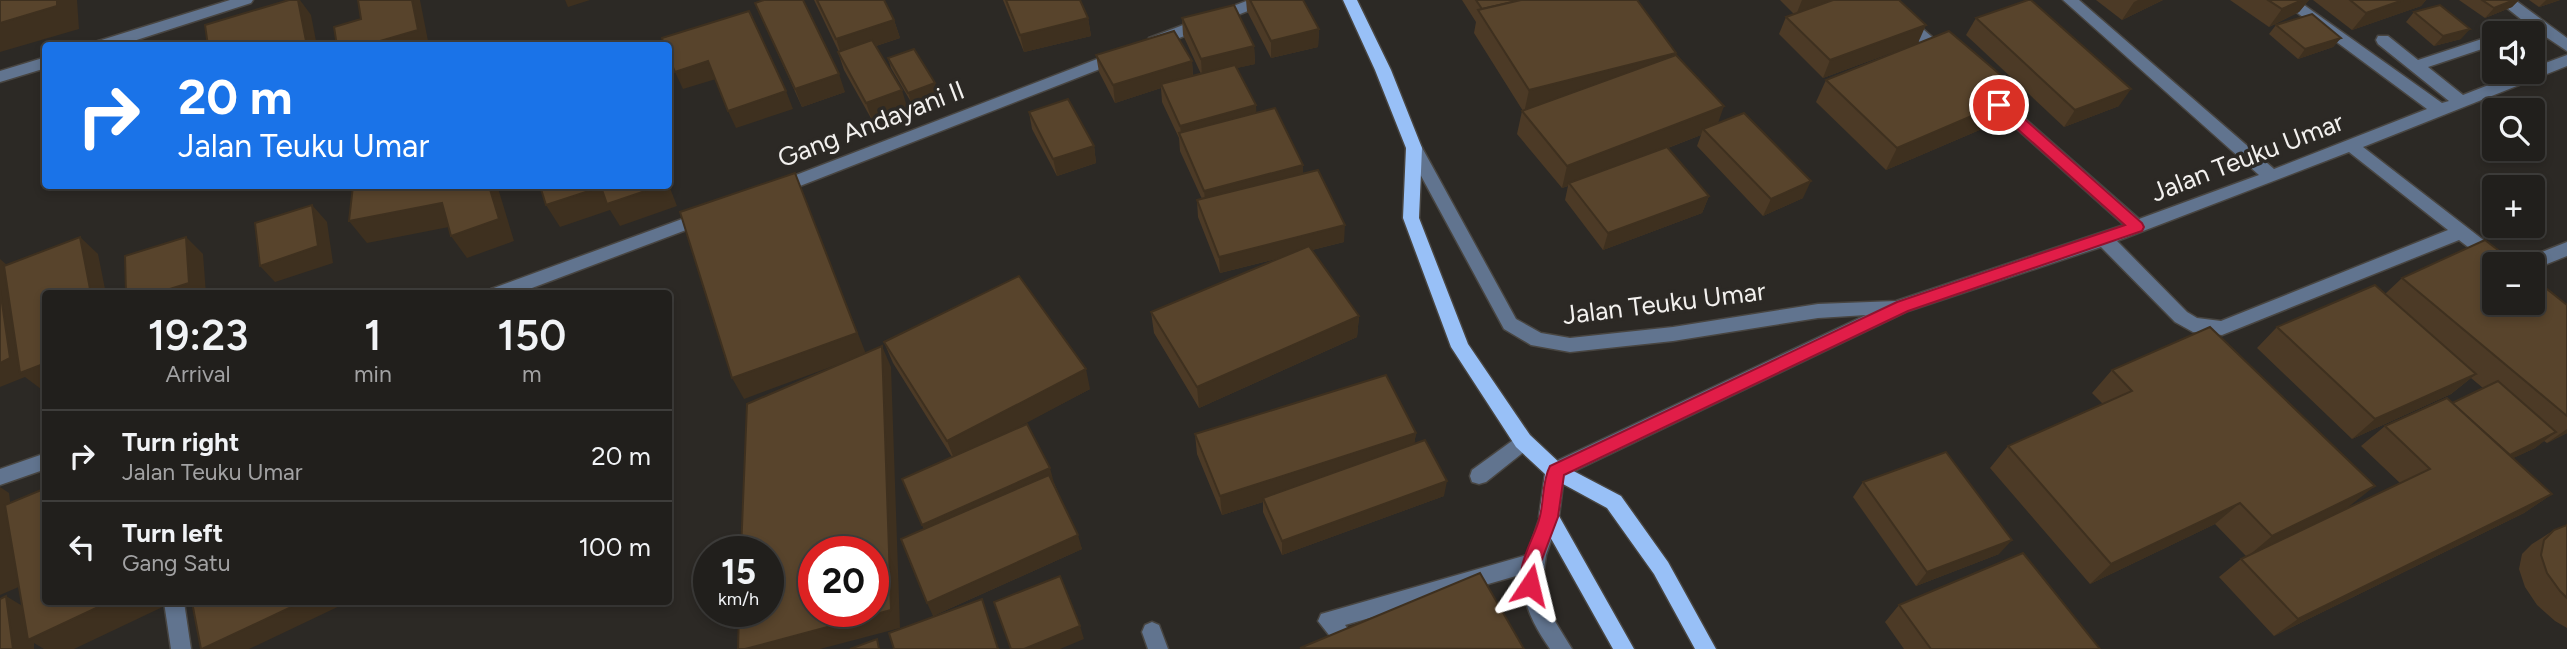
<!DOCTYPE html>
<meta charset="utf-8">
<style>
:root{--surface:#211f1c;--page:#2d2c29;--text:#f1f3f6;--muted:#a2a2a3;--line:#3e3d3b}
body{margin:0;font-family:Figtree,sans-serif;background:var(--page);color:var(--text);height:100vh;display:flex;flex-direction:column;font-size:26px;white-space:nowrap}
*{box-sizing:border-box;margin:0}
p{font-size:23px;color:var(--muted)}
.icon{flex:none;width:38px;height:38px;fill:none;stroke:currentColor;stroke-width:2;stroke-linecap:round;stroke-linejoin:round}
.map{position:relative;flex:1;overflow:hidden}
.drawer{position:absolute;left:42px;top:290px;width:630px;height:315px;display:flex;flex-direction:column;background:var(--surface);border-radius:7px;box-shadow:0 4px 10px #0003,0 0 0 2px var(--line)}
.drawer>*{flex:none}
.guide{position:absolute;left:42px;top:42px;width:630px;height:147px;border-radius:7px;box-shadow:0 4px 10px #0003,0 0 0 2px var(--line);background:#1a73e8;color:#fff;overflow:hidden}
.fabs{position:absolute;left:2482px;top:21px;display:grid;gap:14px}
.fabs a{display:grid;place-items:center;width:63px;height:63px;border-radius:7px;background:var(--surface);box-shadow:0 4px 10px #0003,0 0 0 2px var(--line);font-size:35px}
.speed{position:absolute;left:693px;top:536px;display:flex;gap:14px;font-size:35px;font-weight:700;text-align:center}
.speed>*{display:grid;place-content:center;width:91px;height:91px;border-radius:50%;background:var(--surface);box-shadow:0 4px 10px #0003,0 0 0 2px var(--line);line-height:1}
.speed small{font-size:18px;font-weight:400}
.speed .limit{border:10px solid #d22;background:#fff;color:#111}
.pin{position:absolute;display:grid;place-items:center;width:60px;height:60px;color:#fff;margin:-30px;border:4px solid #fff;border-radius:50%;box-shadow:0 2px 7px #0007}
.me{position:absolute;width:77px;margin:-38px;rotate:10deg;stroke-linejoin:round;filter:drop-shadow(0 0 5px #0008)}
.turn{display:flex;align-items:center;gap:24px;height:147px;padding:0 21px;font-size:32px}
.turn .icon{width:91px;height:91px;stroke-width:2.5}
.turn b{display:block;font-size:49px;line-height:60px}
.eta{display:flex;justify-content:space-evenly;align-items:center;height:119px;text-align:center}
.eta b{font-size:42px;font-weight:600;line-height:49px}
ul{padding:0;list-style:none}
li{display:flex;align-items:center;gap:21px;height:91px;padding:0 21px;border-top:2px solid var(--line)}
li div{flex:1}
li b{display:block;font-size:26px}
li em{font-style:normal}
.map>svg:first-child{display:block}
</style>
<div class="map">
<svg width="2567" height="649" viewBox="0 0 2567 649">
<rect width="100%" height="100%" fill="#2c2925"/>
<g fill="none" stroke-linecap="round" stroke-linejoin="round">
<defs>
<g id="minor">
<polygon points="230,0 253,0 251,3 118,46 93,46 95,42"/>
<polygon points="1249,0 1270,0 1268,3 1159,46 1149,46 1147,42 1149,38"/>
<polygon points="1874,0 1890,0 1949,52 1952,56 1949,60 1939,60"/>
<path d="M 2063,0 L 2079,0 L 2274,169 L 2427,109 L 2280,0 L 2297,0 L 2442,103 L 2449,101 L 2378,44 L 2376,40 L 2378,36 L 2388,36 L 2418,60 L 2494,35 L 2494,45 L 2428,67 L 2463,95 L 2522,72 L 2532,72 L 2532,68 L 2567,55 L 2567,66 L 2363,147 L 2508,259 L 2510,264 L 2494,264 L 2494,267 L 2459,240 L 2222,335 L 2193,332 L 2175,322 L 2101,247 L 1908,311 L 1562,477 L 1555,479 L 1548,477 L 1546,471 L 1548,465 L 1866,315 L 1818,318 L 1673,341 L 1570,352 L 1531,345 L 1504,329 L 1406,148 L 1408,144 L 1420,144 L 1516,319 L 1541,333 L 1570,338 L 1673,327 L 1818,304 L 1896,301 L 2124,225 L 1989,104 L 1986,100 L 1989,96 L 1999,96 L 2139,219 L 2259,175 ZM 2349,152 L 2448,230 L 2221,321 L 2197,318 L 2187,312 L 2117,241 Z"/>
<polygon points="2500,0 2515,0 2567,38 2567,51 2537,31 2507,33 2509,29 2527,24 2502,4"/>
<polygon points="1118,51 1126,56 1123,60 782,193 776,195 768,189 770,185"/>
<polygon points="46,57 46,68 0,82 0,71"/>
<polygon points="704,211 710,213 712,217 710,221 516,294 488,294 491,289"/>
<polygon points="2567,242 2567,256 2532,270 2532,264 2522,264 2524,259"/>
<polygon points="1523,433 1530,435 1532,441 1530,447 1486,482 1479,484 1472,482 1470,476 1472,470"/>
<polygon points="46,453 46,469 0,485 0,469"/>
<path d="M 1549,508 L 1556,511 L 1559,517 L 1546,555 L 1542,585 L 1548,610 L 1572,649 L 1550,649 C 1534,626 1521,602 1523,574 L 1345,625 L 1363,649 L 1340,649 L 1318,621 L 1321,614 L 1328,612 L 1527,555 L 1542,511 Z"/>
<polygon points="164,602 184,602 191,649 171,649"/>
<polygon points="1152,622 1159,625 1168,649 1148,649 1142,632 1145,625"/>
</g>
<polygon id="major" points="1343,0 1357,0 1391,70 1422,148 1419,218 1468,344 1530,435 1562,465 1621,496 1668,562 1716,649 1695,649 1654,574 1607,508 1563,484 1559,516 1634,649 1613,649 1539,517 1545,474 1516,447 1451,347 1403,218 1406,148 1375,70"/>
</defs>
<use href="#minor" stroke="#484541" stroke-width="3"/>
<use href="#major" stroke="#484541" stroke-width="3"/>
<use href="#minor" fill="#61748f" fill-rule="evenodd"/>
<use href="#major" fill="#98c0f7" fill-rule="evenodd"/>
</g>
<g fill="#4c3a26">
<polygon points="814,0 884,0 894,20 900,38 876,46 907,107 872,120 844,70 838,52 839,52"/>
<polygon points="1003,0 1080,0 1088,18 1091,36 1024,52"/>
<polygon points="1246,0 1303,0 1319,29 1318,47 1271,58 1247,11"/>
<polygon points="1462,0 1637,0 1676,53 1676,56 1718,123 1803,198 1763,216 1697,146 1701,135 1668,148 1709,196 1702,213 1603,250 1565,200 1568,186 1562,188 1517,134 1522,111 1523,111 1474,33 1476,22"/>
<polygon points="1780,0 1899,0 1918,43 1823,78 1779,34 1786,17 1794,14"/>
<polygon points="2096,0 2163,0 2122,20"/>
<polygon points="2230,0 2309,0 2299,12 2269,27"/>
<polygon points="2313,0 2426,0 2421,6 2352,30"/>
<polygon points="2459,0 2519,0 2512,7 2485,18"/>
<polygon points="2529,0 2560,0 2539,7"/>
<polygon points="755,3 845,92 802,107"/>
<polygon points="2414,12 2461,39 2434,46 2406,22"/>
<polygon points="1182,18 1254,46 1255,64 1236,68 1256,113 1303,174 1344,242 1312,250 1359,316 1357,337 1199,408 1154,333 1151,312 1280,258 1220,273 1198,217 1197,200 1202,199 1180,151 1179,138 1162,102 1161,88 1115,103 1099,72 1096,55 1192,61 1193,76 1201,74 1183,35"/>
<polygon points="1976,18 2119,106 2064,127 1966,35"/>
<polygon points="2276,25 2341,38 2333,47 2298,59 2269,34"/>
<polygon points="888,58 937,92 911,102 891,68"/>
<polygon points="1826,80 2023,94 2010,117 1886,170 1816,102"/>
<polygon points="1029,112 1094,146 1096,163 1057,176 1032,129"/>
<polygon points="2402,278 2567,305 2567,433 2547,443 2544,441 2535,448 2513,458 2552,494 2524,513 2274,636 2219,577 2241,559 2246,556 2215,524 2090,584 1990,468 2008,446 2103,404 2092,393 2112,370 2347,508 2400,483 2361,446 2385,426 2452,403 2483,388 2471,378 2451,394 2352,439 2257,348 2277,327 2385,294"/>
<polygon points="884,342 1090,389 1010,431 1054,483 1082,549 933,616 924,529 902,479 952,457 893,363"/>
<polygon points="1416,433 1414,444 1444,496 1282,555 1263,512 1263,502 1222,515 1197,454 1195,434"/>
<polygon points="1863,482 1999,554 1916,586 1853,497"/>
<polygon points="2567,525 2567,628 2555,621 2537,605 2525,587 2519,569 2522,554 2532,544 2554,530"/>
<polygon points="1899,605 2100,649 1904,649 1885,622"/>
</g>
<g fill="#3e301f">
<polygon points="57,0 77,0 79,29 0,52 0,23"/>
<polygon points="298,0 300,0 311,15 317,46 307,46"/>
<polygon points="412,0 420,0 429,46 363,46"/>
<polygon points="565,0 590,0 568,7"/>
<polygon points="1802,0 1836,0 1796,15"/>
<polygon points="2138,0 2163,0 2122,20 2134,2"/>
<polygon points="2302,0 2309,0 2299,12 2269,27 2282,9"/>
<polygon points="2403,0 2426,0 2421,6 2352,30 2366,13"/>
<polygon points="2514,0 2519,0 2512,7 2485,18 2494,8"/>
<polygon points="2546,0 2560,0 2539,7"/>
<polygon points="1088,18 1091,36 1024,52 1020,35"/>
<polygon points="894,20 900,38 842,57 836,39"/>
<polygon points="1926,25 1918,43 1823,78 1830,60"/>
<polygon points="1319,29 1318,47 1271,58 1271,41"/>
<polygon points="2470,29 2461,39 2434,46 2443,36"/>
<polygon points="2341,38 2333,47 2298,59 2305,49"/>
<polygon points="1254,46 1255,64 1202,76 1201,59"/>
<polygon points="1676,53 1669,76 1524,113 1529,90"/>
<polygon points="708,61 716,79 683,89 675,72"/>
<polygon points="1192,61 1193,79 1161,84 1161,88 1115,103 1113,85"/>
<polygon points="839,74 845,92 802,107 795,89"/>
<polygon points="935,83 937,92 911,102 908,93"/>
<polygon points="2131,89 2119,106 2064,127 2075,110"/>
<polygon points="902,90 907,107 872,120 866,103"/>
<polygon points="786,91 793,109 736,128 728,111"/>
<polygon points="2023,94 2010,117 1886,170 1897,148"/>
<polygon points="1256,105 1257,123 1182,140 1180,126"/>
<polygon points="1724,106 1716,129 1703,129 1701,135 1571,185 1569,183 1568,186 1562,188 1567,166"/>
<polygon points="1094,146 1096,163 1057,176 1053,159"/>
<polygon points="1303,165 1303,182 1206,208 1204,191"/>
<polygon points="795,173 866,354 744,399 732,378"/>
<polygon points="1811,181 1803,198 1763,216 1771,199"/>
<polygon points="668,183 677,206 620,226 610,210 560,227 546,205 601,187 668,186"/>
<polygon points="489,186 496,186 498,188 514,241 467,258 451,236"/>
<polygon points="1709,196 1702,213 1603,250 1608,233"/>
<polygon points="442,203 459,225 367,243 349,221"/>
<polygon points="312,205 327,222 333,263 275,282 260,266"/>
<polygon points="1345,225 1344,242 1220,273 1219,257"/>
<polygon points="80,237 98,254 106,294 91,294"/>
<polygon points="186,237 203,254 206,294 154,294"/>
<polygon points="0,259 15,272 46,363 46,387 41,389 25,377 0,387"/>
<polygon points="1359,316 1357,337 1199,408 1197,387"/>
<polygon points="882,346 891,367 900,628 820,649 745,649"/>
<polygon points="1086,369 1090,389 955,461 947,441"/>
<polygon points="2476,374 2451,394 2352,439 2375,419"/>
<polygon points="2567,429 2567,433 2547,443"/>
<polygon points="2556,432 2535,448 2488,470 2509,455"/>
<polygon points="1416,433 1413,453 1263,498 1263,502 1222,515 1220,496"/>
<polygon points="1050,468 1054,483 929,539 922,525"/>
<polygon points="1447,481 1444,496 1282,555 1282,541"/>
<polygon points="2375,486 2347,508 2247,557 2272,536"/>
<polygon points="0,487 9,493 21,586 0,595"/>
<polygon points="2552,494 2524,513 2274,636 2298,619"/>
<polygon points="2240,503 2215,524 2090,584 2111,564"/>
<polygon points="1078,535 1082,549 933,616 927,603"/>
<polygon points="2012,540 1999,554 1916,586 1927,572"/>
<polygon points="6,596 29,610 109,602 171,602 171,603 74,649 44,649 34,643 34,649 13,649"/>
<polygon points="982,599 987,613 999,649 998,649"/>
<polygon points="302,602 348,602 249,649 202,649"/>
<polygon points="1080,626 1084,639 1060,649 1024,649"/>
</g>
<g fill="#58442c" stroke="#3e301f" stroke-width="2" fill-rule="evenodd">
<polygon points="0,0 57,0 57,6 0,23"/>
<polygon points="289,0 298,0 307,46 208,46 205,25"/>
<polygon points="358,0 412,0 418,30 363,46 337,46 334,27 361,19"/>
<polygon points="764,0 803,0 839,74 795,89 755,3"/>
<polygon points="817,0 884,0 894,20 836,39"/>
<polygon points="1006,0 1080,0 1088,18 1020,35"/>
<polygon points="1250,0 1303,0 1319,29 1271,41"/>
<polygon points="1476,0 1521,0 1482,9"/>
<polygon points="1521,0 1637,0 1676,53 1529,90 1478,10"/>
<polygon points="1833,0 1899,0 1926,25 1830,60 1786,17"/>
<polygon points="2028,0 2031,0 2131,89 2075,110 1976,18"/>
<polygon points="2268,0 2302,0 2282,9"/>
<polygon points="2350,0 2403,0 2366,13"/>
<polygon points="2482,0 2514,0 2494,8"/>
<polygon points="1234,5 1254,46 1201,59 1182,18"/>
<polygon points="2440,5 2470,29 2443,36 2414,12"/>
<polygon points="749,11 786,91 728,111 708,61 675,72 668,56 668,46 664,46 662,38"/>
<polygon points="2312,14 2341,38 2305,49 2276,25"/>
<polygon points="1174,31 1192,61 1113,85 1096,55"/>
<polygon points="1949,31 2023,94 1897,148 1826,80"/>
<polygon points="872,40 902,90 866,103 838,52"/>
<polygon points="180,42 180,46 167,46"/>
<polygon points="914,49 935,83 908,93 888,58"/>
<polygon points="1676,55 1724,106 1567,166 1522,111"/>
<polygon points="1235,65 1256,105 1180,126 1161,84"/>
<polygon points="1068,99 1094,146 1053,159 1029,112"/>
<polygon points="1275,108 1303,165 1204,191 1179,133"/>
<polygon points="1744,113 1811,181 1771,199 1703,129"/>
<polygon points="1667,147 1709,196 1608,233 1569,183"/>
<polygon points="1318,170 1345,225 1219,257 1197,200"/>
<polygon points="795,173 857,333 732,378 680,212"/>
<polygon points="353,186 489,186 499,219 451,236 442,203 349,221"/>
<polygon points="540,186 660,186 607,204 601,187 546,205"/>
<polygon points="312,205 318,246 260,266 255,223"/>
<polygon points="80,237 91,294 46,294 46,363 20,373 4,266"/>
<polygon points="186,237 189,283 154,294 126,294 125,256"/>
<polygon points="2485,240 2516,264 2494,264 2494,303 2532,303 2532,277 2567,305 2567,416 2402,278"/>
<polygon points="1309,246 1359,316 1197,387 1151,312"/>
<polygon points="1019,276 1086,369 947,441 884,342"/>
<polygon points="2375,285 2476,374 2375,419 2277,327"/>
<polygon points="0,289 10,358 0,363"/>
<polygon points="2210,327 2375,486 2272,536 2240,503 2111,564 2008,446 2132,391 2112,370"/>
<path d="M 882,346 L 891,610 L 745,649 L 738,649 L 739,611 L 768,611 L 768,551 L 741,551 L 747,404 ZM 814,551 L 873,551 L 873,611 L 814,611 Z"/>
<polygon points="1386,375 1416,433 1220,496 1195,434"/>
<polygon points="2498,381 2556,432 2510,455 2452,403"/>
<polygon points="2447,398 2552,494 2298,619 2241,559 2430,469 2385,426"/>
<polygon points="1027,424 1050,468 922,525 902,479"/>
<polygon points="1425,440 1447,481 1282,541 1263,498"/>
<polygon points="1946,452 2012,540 1927,572 1863,482"/>
<polygon points="1049,475 1078,535 927,603 901,539"/>
<polygon points="46,488 46,602 109,602 28,640 5,505"/>
<polygon points="2567,525 2567,598 2560,591 2547,573 2541,555 2544,540 2554,530"/>
<polygon points="2023,553 2100,649 1931,649 1899,605"/>
<polygon points="1480,573 1524,649 1300,648"/>
<polygon points="1060,576 1080,626 1024,649 1011,649 994,602"/>
<polygon points="6,596 13,649 0,649 0,599"/>
<polygon points="982,599 998,649 894,649 889,633"/>
<polygon points="192,602 302,602 202,649 201,649"/>
<polygon points="877,639 879,649 850,649"/>
</g>
<path fill="#e11d48" stroke="#92132f" stroke-width="2" d="M 1999,100 L 2004,101 L 2142,223 L 2144,227 L 2142,231 L 1908,311 L 1564,475 L 1558,517 L 1541,562 L 1537,591 L 1530,594 L 1524,591 C 1513,567 1535,539 1540,516 C 1544,500 1542,481 1550,466 L 1897,302 L 2125,225 L 1994,108 L 1992,105 Z"/>
<g text-anchor="middle" dominant-baseline="central" stroke-width="7" stroke-linejoin="round" paint-order="stroke">
<g font-size="26" fill="#f2f0ee" stroke="#2c2925">
<text transform="translate(871 124) rotate(-21)">Gang Andayani II</text>
<text transform="translate(2247 157) rotate(-21)">Jalan Teuku Umar</text>
<text transform="translate(1664 303) rotate(-7)">Jalan Teuku Umar</text>
</g>
</g>
</svg>
<div class="fabs">
<a><svg class="icon" aria-label="sound" viewBox="0 0 24 24"><path d="M4 9h4l5-4v14l-5-4H4zM17 9q2 3 0 6"/></svg></a>
<a><svg class="icon" aria-label="search" viewBox="0 0 24 24"><circle cx="10" cy="10" r="6"/><path d="M15 15l6 6"/></svg></a>
<a>+</a>
<a>−</a>
</div>
<div class="speed"><div>15<small>km/h</small></div><div class="limit">20</div></div>
<div class="pin" style="left:1999px;top:105px;background:#d93025"><svg class="icon" aria-label="arrive" viewBox="0 0 24 24"><path d="M6 21V4h12l-3 4 3 4H6"/></svg></div>
<svg class="me" style="left:1530px;top:585px" viewBox="-20 -20 40 40"><path d="M0-17L14 15 0 8-14 15z" fill="#e11d48" stroke="#fff" stroke-width="4"/></svg>
<div class="guide">
<div class="turn"><svg class="icon" aria-label="right" viewBox="0 0 24 24"><path d="M7 20v-9h11M14 6l5 5-5 5"/></svg><div><b>20 m</b>Jalan Teuku Umar</div></div>
</div>
<section class="drawer">
<div class="eta">
<div><b>19:23</b><p>Arrival</p></div>
<div><b>1</b><p>min</p></div>
<div><b>150</b><p>m</p></div>
</div>
<ul>
<li><svg class="icon" aria-label="right" viewBox="0 0 24 24"><path d="M7 20v-9h11M14 6l5 5-5 5"/></svg><div><b>Turn right</b><p>Jalan Teuku Umar</p></div><em>20 m</em></li>
<li><svg class="icon" aria-label="left" viewBox="0 0 24 24"><path d="M17 20v-9H6M10 6l-5 5 5 5"/></svg><div><b>Turn left</b><p>Gang Satu</p></div><em>100 m</em></li>
</ul>
</section>
</div>
